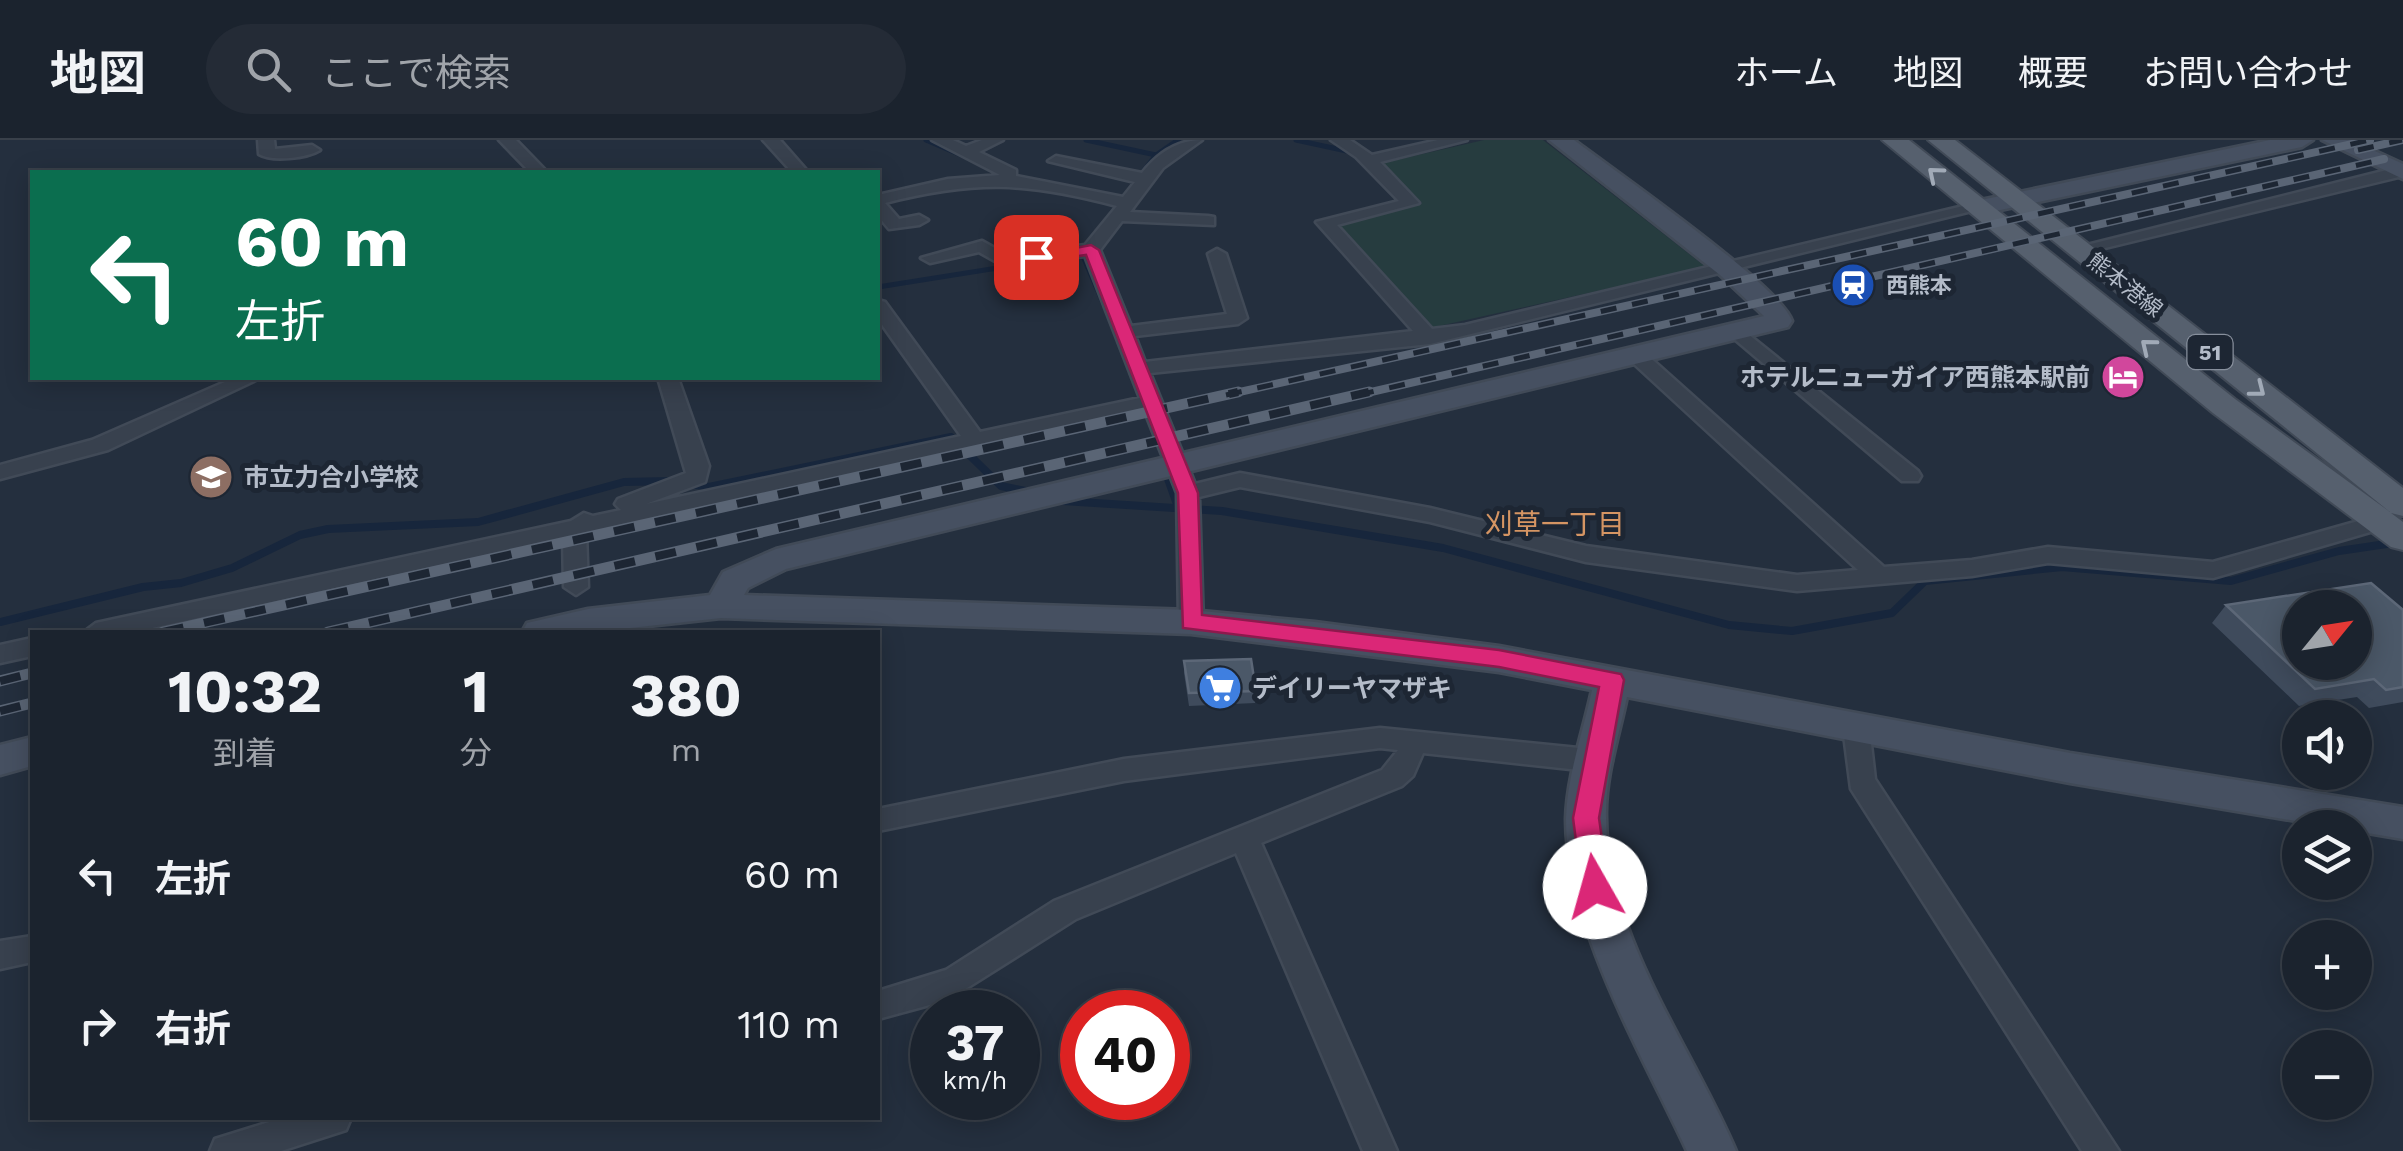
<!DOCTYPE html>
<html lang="ja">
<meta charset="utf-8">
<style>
:root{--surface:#1b232e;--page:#242b36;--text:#f1f3f6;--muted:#a0a4aa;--line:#39404a}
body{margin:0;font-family:"Work Sans","Noto Sans JP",sans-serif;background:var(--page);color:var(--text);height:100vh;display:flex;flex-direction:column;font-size:38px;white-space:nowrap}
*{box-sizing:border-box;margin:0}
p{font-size:32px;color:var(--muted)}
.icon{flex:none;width:55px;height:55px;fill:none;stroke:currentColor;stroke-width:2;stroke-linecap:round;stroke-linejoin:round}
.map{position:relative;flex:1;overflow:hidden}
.sheet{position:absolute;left:30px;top:490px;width:850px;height:490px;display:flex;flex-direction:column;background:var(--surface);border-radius:0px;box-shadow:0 5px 25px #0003,0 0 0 2px var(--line)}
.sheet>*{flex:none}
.top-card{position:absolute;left:30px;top:30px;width:850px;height:210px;border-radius:0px;box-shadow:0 5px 25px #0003,0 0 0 2px var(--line);background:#0b6e4f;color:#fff;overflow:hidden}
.needle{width:65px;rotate:60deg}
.buttons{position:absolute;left:2282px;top:450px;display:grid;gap:20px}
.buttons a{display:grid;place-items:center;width:90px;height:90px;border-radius:50%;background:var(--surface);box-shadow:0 5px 25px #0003,0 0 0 2px var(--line);font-size:50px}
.speed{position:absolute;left:910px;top:850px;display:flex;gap:20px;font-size:50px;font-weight:700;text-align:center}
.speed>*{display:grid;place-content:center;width:130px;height:130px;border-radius:50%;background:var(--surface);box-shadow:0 5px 25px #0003,0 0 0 2px var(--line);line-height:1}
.speed small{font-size:25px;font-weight:400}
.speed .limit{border:15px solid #d22;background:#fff;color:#111}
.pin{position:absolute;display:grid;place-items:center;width:85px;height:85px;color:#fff;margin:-42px;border-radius:20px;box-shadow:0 5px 15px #0006}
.me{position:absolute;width:110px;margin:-55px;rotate:353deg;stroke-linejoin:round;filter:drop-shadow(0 0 8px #0008)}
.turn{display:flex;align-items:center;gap:35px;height:210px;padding:0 40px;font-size:45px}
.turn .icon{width:130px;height:130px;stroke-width:2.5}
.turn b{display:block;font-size:70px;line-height:85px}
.eta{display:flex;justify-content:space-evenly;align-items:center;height:170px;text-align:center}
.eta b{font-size:60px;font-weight:700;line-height:70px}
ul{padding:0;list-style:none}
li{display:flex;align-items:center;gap:30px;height:150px;padding:0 40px}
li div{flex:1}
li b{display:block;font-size:38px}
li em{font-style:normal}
header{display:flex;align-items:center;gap:60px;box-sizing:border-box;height:140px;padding:0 50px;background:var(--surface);border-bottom:2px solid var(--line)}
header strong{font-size:48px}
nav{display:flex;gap:55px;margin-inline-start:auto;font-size:35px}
.search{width:700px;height:90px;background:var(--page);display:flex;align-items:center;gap:25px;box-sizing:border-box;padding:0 35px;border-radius:55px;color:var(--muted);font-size:38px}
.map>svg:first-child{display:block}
</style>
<header>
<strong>地図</strong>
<div class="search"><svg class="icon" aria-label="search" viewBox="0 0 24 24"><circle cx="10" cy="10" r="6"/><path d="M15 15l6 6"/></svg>ここで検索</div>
<nav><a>ホーム</a><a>地図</a><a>概要</a><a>お問い合わせ</a></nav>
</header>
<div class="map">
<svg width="2403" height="1011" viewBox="0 0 2403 1011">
<rect width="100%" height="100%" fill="#242f3e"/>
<polygon fill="#263c3f" points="1484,0 1543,0 1706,127 1430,188 1331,83 1422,63 1383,23"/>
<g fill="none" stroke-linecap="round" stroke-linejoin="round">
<g stroke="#17263c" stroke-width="5">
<polyline points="926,0 968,18"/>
<polyline points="1086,0 1156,15 1178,0"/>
<polyline points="1296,0 1356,13"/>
<polyline points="1142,33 1156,15"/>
<polyline points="1082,114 1104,165"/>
<polyline points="878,147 1048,120"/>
</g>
<g stroke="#17263c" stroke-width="8">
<polyline points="1168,339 1178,367"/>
<polyline points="691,344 709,347 951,297 1001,346 1035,353"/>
<polyline points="1063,361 1222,371 1443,408 1729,485 1792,491 1892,473 1925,441 2062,427 2231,441 2339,411 2393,403"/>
<polyline points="0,482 143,447 181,443 232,428 300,395 328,389 478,382 624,342 672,341"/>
</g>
<defs>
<g id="street">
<path d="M 258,0 L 274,0 L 275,9 L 312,5 L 320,10 C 307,18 272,22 259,14 Z"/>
<polygon points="499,0 516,0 547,32 530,32"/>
<polygon points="763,0 780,0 808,32 792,32"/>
<path d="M 932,0 L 953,0 L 966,6 L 982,0 L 1003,0 L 979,12 L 1016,30 L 1016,36 L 1123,57 L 1135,42 L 1048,21 L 1056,16 L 1142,33 C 1157,14 1177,0 1202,0 L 1163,28 L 1130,72 L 1208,76 L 1214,77 L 1214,85 L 1122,81 L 1100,110 L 1131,186 L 1227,174 L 1208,114 L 1217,109 L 1226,114 L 1247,178 L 1238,184 L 1135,196 L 1145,222 L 1413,191 L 1316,82 L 1399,61 L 1356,17 L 1331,0 L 1350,0 L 1372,15 L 1438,0 L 1467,0 L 1380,22 L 1419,63 L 1337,85 L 1432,189 L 1465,185 L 1976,63 L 1984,68 L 1430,204 L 1150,233 L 1195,344 L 1240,333 L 1430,368 L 1586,406 L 1797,435 L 1858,430 L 1631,221 L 1628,217 L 1638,211 L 1645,213 L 1884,427 L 1972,420 L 2048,407 L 2213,422 L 2362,380 L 2373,387 L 2370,392 L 2213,438 L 2048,423 L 1972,436 L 1797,451 L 1586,422 L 1430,382 L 1240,347 L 1199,357 L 1203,482 L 1191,491 L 1179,482 L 1177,353 L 1144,269 L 586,393 L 588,447 L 576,455 L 564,447 L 563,398 L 134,492 L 84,492 L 96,483 L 571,381 L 584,373 L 593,376 L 621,370 L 615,364 L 618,359 L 686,333 L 658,238 L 678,238 L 709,326 L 705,342 L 646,364 L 961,296 L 878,179 L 878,160 L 885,162 L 980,292 L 1140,258 L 1085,116 L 1004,126 L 979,112 L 930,123 L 921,118 L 982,101 L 1007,115 L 1085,105 L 1117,66 C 1026,42 976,40 885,63 L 899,79 L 919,75 L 928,80 L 919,85 L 889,89 L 878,76 L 878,55 L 948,39 L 1000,35 Z"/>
<polygon points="2403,26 2403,36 2080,114 2071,109"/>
<polygon points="1738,186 1918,331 1921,336 1918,341 1902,341 1731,196 1731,188"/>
<polygon points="234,238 260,238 108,310 0,339 0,325 92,300"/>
<polygon points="32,498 32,516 0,523 0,505"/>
<polygon points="1856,577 1865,580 1869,587 1875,639 2119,1011 2082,1011 1851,649 1843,587 1847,580"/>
<polygon points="1380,588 1598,610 1608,614 1612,621 1608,628 1598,632 1423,613 1413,636 1402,646 1261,703 1397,1011 1363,1011 1236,713 1076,779 948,860 878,879 878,851 946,830 1054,761 1382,630 1398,610 1380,608 1124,641 878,691 878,669 1124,619"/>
<polygon points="32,796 32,822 0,829 0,801"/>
<polygon points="282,978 351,978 346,990 281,1011 210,1011 215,999"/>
</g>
<g id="secondary">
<path d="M 1549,0 L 1574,0 C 1612,29 1782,147 1792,181 L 1788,187 L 786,429 L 748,448 L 744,455 L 1191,470 L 1315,482 L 1499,506 L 2070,613 L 2403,667 L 2403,699 L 2070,643 L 1627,557 C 1619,596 1605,637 1606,677 C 1607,797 1691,905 1736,1011 L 1687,1011 C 1642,914 1566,787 1566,679 C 1567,636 1583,592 1592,550 L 1499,532 L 1191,494 L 721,478 L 594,492 L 522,492 L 527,483 L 588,469 L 710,455 L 723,432 L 776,409 L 1764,176 L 1720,135 Z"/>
<polygon points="2270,0 2313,0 2302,7 1976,75 1964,68 1976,61"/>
<polygon points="2322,0 2351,0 2403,24 2403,39"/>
<polygon points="32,597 32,626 0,635 0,605"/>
</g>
<polygon id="primary" points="1882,0 1909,0 2235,259 2390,372 1928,0 1955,0 2403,348 2403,376 2391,373 2403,382 2403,410 2391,407 2213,273"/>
</defs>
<use href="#street" stroke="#414a57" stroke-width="5"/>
<use href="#secondary" stroke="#414a57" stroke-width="5"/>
<use href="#primary" stroke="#414a57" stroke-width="4"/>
<use href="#street" fill="#38414e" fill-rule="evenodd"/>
<use href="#secondary" fill="#465061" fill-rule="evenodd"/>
<use href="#primary" fill="#56606e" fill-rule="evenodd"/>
<defs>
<g id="rail-far1">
<polyline points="2358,10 2402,0"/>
<polyline points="1226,255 2370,0"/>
<polyline points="1358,255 2384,19"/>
</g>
<g id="rail">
<polyline points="163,492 1238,252"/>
<polyline points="328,492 1369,252"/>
<polyline points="0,541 32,533"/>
<polyline points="0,571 32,563"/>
</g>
</defs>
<use href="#rail-far1" stroke="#5a6575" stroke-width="8"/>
<use href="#rail" stroke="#5a6575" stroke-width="11"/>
<use href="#rail-far1" stroke="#1d2633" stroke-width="5" stroke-dasharray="16" stroke-linecap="butt"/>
<use href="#rail" stroke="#1d2633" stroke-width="8" stroke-dasharray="21" stroke-linecap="butt"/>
</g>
<g fill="#3f4b5c">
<polygon points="2226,465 2403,470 2403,562 2369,568 2357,557 2299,566 2212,483"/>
<polygon points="1184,521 1256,551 1255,563 1189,566 1184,533"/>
</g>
<g fill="#4b5868" stroke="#5c6777" stroke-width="2.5" fill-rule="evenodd">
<path d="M 2371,443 L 2403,470 L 2403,547 L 2386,550 L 2374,539 L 2315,549 L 2226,465 ZM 2300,468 L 2355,468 L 2355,522 L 2300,522 Z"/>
<polygon points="1251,519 1256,551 1189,553 1184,521"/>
</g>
<defs><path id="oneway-chevron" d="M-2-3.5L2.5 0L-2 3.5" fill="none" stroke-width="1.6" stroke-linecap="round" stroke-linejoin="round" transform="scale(2.5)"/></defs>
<g stroke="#a1aab7">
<use href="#oneway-chevron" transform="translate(1935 34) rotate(-140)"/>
<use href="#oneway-chevron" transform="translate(2148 206) rotate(-141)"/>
<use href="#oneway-chevron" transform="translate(2258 250) rotate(38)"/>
</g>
<polygon fill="#db2777" stroke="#8e194d" stroke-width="2.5" points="1091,105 1099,110 1198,353 1202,475 1499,510 1621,534 1624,540 1599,678 1609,747 1605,755 1586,755 1582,747 1573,678 1599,547 1499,527 1183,488 1178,353 1086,115 1036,122 1028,117"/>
<defs>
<symbol id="station-disc" viewBox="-11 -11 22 22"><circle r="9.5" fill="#1a4fb4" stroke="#1d2633"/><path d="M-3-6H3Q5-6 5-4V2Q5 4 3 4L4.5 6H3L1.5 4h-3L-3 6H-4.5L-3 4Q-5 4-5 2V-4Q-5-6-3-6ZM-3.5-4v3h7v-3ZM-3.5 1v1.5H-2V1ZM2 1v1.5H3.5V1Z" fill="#fff"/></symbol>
<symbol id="hotel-disc" viewBox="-11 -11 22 22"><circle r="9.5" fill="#d1479c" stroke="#1d2633"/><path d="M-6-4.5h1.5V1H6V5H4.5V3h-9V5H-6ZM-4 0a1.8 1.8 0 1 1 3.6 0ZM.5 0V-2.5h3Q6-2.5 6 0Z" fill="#fff"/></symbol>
<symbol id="school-disc" viewBox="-11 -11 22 22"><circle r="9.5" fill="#8d6e63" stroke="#1d2633"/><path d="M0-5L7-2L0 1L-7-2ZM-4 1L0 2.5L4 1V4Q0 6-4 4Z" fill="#fff"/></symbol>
<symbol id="supermarket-disc" viewBox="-11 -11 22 22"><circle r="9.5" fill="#3f7fe0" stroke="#1d2633"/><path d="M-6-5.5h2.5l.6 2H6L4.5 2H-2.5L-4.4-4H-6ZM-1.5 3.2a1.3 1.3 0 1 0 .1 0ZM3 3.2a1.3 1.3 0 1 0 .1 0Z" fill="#fff"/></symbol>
</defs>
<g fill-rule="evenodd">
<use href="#station-disc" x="1828" y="120" width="50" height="50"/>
<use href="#hotel-disc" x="2098" y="212" width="50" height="50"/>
<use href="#school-disc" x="186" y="312" width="50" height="50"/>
<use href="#supermarket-disc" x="1195" y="523" width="50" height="50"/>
</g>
<g text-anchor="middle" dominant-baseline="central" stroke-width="10" stroke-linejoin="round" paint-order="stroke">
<g font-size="22" font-weight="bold" fill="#b4bcc9" stroke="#1d2633" text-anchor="start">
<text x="1886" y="145">西熊本</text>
</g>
<g font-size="22" fill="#b4bcc9" stroke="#1d2633">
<text transform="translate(2125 145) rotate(38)">熊本港線</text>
</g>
<rect fill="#1d2633" stroke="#878f9c" stroke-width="2.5" x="2187.5" y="195" width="45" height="34" rx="8"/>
<g font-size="22" font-weight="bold" fill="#b4bcc9">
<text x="2210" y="212">51</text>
</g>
<g font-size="25" font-weight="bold" fill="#b4bcc9" stroke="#1d2633" text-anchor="start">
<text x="2090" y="237" text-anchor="end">ホテルニューガイア西熊本駅前</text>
<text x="244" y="337">市立力合小学校</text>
<text x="1252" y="548">デイリーヤマザキ</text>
</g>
<g font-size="28" fill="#d59563" stroke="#1d2633">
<text x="1555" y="384">刈草一丁目</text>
</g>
</g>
</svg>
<div class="buttons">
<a><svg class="needle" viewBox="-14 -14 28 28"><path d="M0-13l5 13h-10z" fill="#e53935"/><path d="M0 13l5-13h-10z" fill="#a0a4aa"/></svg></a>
<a><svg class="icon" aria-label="sound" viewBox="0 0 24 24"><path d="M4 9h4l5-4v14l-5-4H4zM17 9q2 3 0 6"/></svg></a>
<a><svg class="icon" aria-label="layers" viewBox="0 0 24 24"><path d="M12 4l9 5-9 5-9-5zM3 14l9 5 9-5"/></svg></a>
<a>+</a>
<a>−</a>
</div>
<div class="speed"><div>37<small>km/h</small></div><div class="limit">40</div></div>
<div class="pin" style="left:1036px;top:117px;background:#d93025"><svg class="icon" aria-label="arrive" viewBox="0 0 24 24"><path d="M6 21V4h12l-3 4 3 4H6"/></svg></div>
<svg class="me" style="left:1595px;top:747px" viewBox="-20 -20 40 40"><circle r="19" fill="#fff"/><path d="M0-13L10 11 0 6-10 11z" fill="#db2777"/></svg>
<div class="top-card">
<div class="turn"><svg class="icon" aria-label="left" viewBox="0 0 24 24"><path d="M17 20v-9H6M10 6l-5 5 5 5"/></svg><div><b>60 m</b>左折</div></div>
</div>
<section class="sheet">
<div class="eta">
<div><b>10:32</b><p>到着</p></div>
<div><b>1</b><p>分</p></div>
<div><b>380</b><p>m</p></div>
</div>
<ul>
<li><svg class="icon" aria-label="left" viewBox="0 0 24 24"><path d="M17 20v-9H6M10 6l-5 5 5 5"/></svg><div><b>左折</b></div><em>60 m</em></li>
<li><svg class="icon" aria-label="right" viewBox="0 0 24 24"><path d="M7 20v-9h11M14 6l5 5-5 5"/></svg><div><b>右折</b></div><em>110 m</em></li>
</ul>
</section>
</div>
